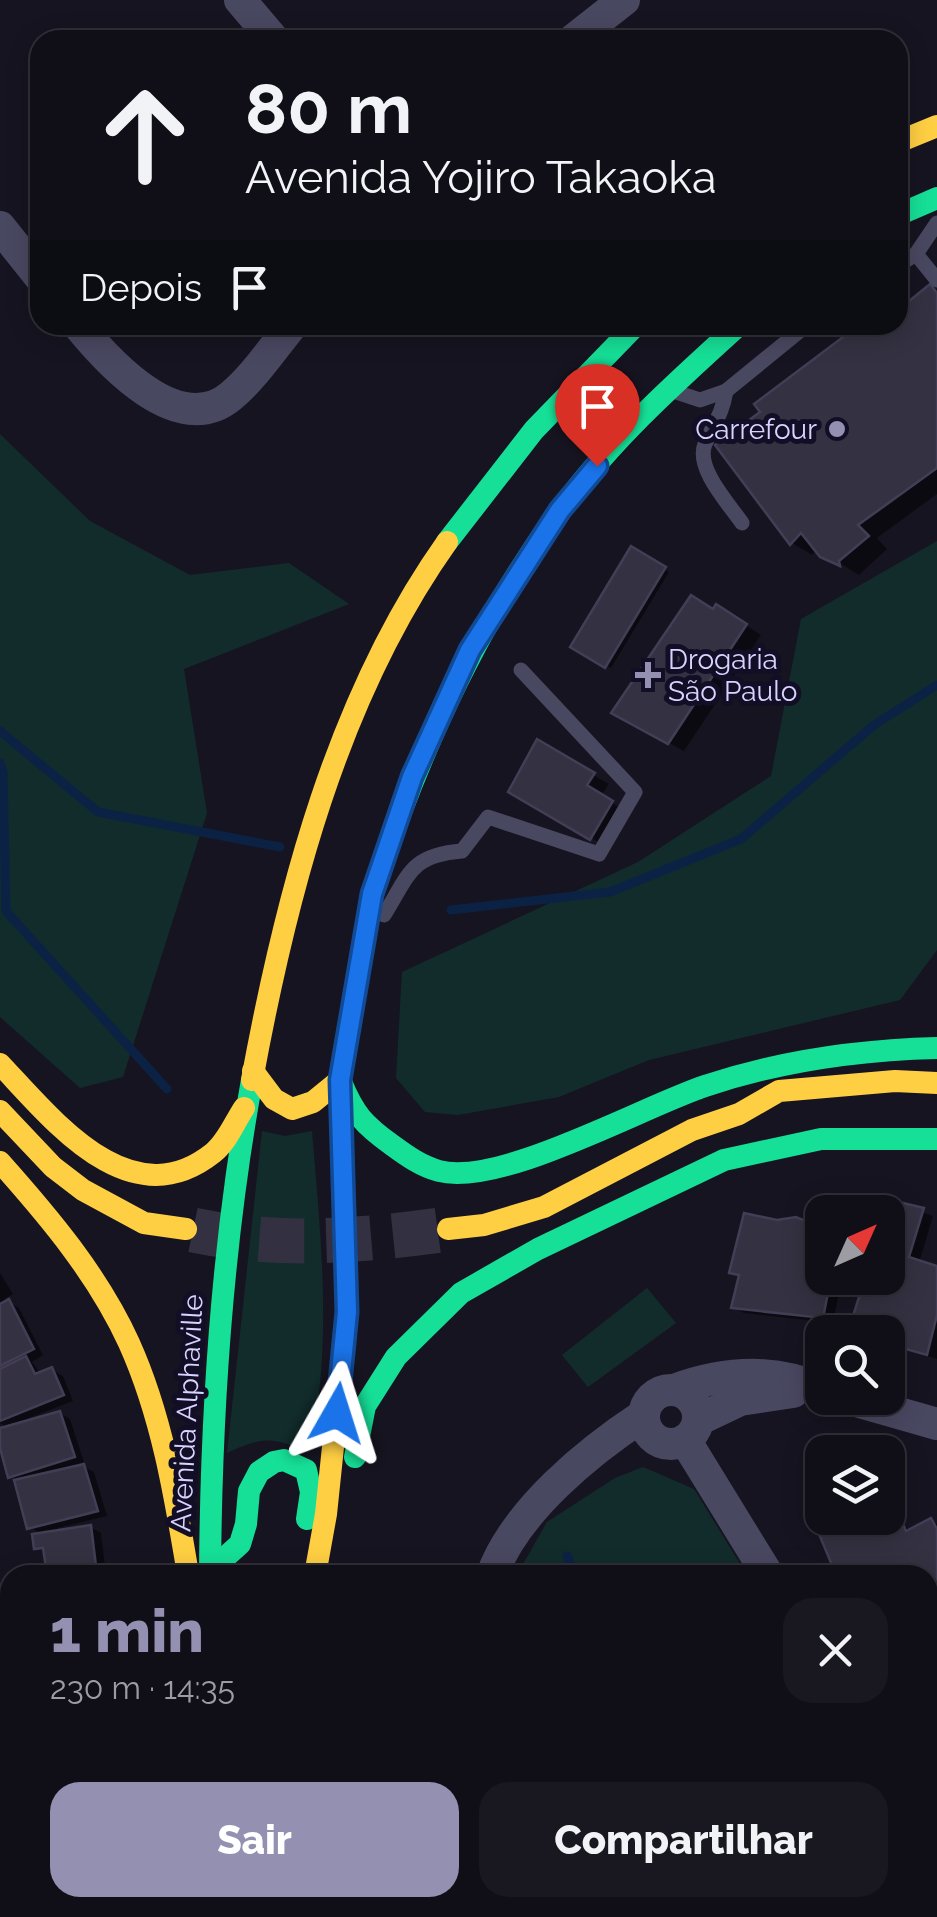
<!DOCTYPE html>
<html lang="pt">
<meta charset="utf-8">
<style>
:root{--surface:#100f18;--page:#191821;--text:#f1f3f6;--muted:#9c9ca2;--line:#302f37;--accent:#9490b1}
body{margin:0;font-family:Raleway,sans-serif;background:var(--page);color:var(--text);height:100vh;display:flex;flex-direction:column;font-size:38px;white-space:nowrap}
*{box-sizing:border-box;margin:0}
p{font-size:32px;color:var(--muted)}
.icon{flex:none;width:55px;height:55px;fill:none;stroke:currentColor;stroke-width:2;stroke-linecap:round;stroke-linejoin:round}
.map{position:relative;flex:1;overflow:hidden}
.side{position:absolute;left:0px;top:1565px;width:938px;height:352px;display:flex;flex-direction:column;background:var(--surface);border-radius:30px 30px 0 0;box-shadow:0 5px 25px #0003,0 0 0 2px var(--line)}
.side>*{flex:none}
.banner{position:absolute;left:30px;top:30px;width:878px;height:305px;border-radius:30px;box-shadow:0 5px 25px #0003,0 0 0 2px var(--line);background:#100f18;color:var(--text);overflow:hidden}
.needle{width:65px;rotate:45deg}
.controls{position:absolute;left:805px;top:1195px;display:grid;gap:20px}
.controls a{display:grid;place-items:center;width:100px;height:100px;border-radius:20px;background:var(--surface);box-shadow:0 5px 25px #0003,0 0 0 2px var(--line);font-size:50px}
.pin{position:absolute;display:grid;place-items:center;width:85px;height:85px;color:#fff;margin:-102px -42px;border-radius:50% 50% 50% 0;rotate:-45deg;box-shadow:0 0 10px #0007}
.pin .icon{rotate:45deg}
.me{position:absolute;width:110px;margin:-55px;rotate:6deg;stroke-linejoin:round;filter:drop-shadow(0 0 8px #0008)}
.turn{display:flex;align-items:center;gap:35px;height:210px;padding:0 50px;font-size:45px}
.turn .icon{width:130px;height:130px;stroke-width:2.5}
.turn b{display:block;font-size:70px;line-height:85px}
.then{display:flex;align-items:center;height:95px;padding:0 50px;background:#0003;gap:20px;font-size:38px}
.round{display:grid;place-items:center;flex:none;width:105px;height:105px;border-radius:30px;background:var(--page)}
.headline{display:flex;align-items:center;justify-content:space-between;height:170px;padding:0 50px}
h1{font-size:60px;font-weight:800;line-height:75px;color:var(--accent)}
.cta{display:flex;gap:20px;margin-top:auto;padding:20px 50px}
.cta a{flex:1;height:115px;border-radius:30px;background:var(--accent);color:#fff;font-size:40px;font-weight:800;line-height:115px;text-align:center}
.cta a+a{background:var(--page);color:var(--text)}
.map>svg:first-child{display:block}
</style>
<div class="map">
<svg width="937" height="1917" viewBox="0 0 937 1917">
<rect width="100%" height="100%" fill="#161420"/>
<g fill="#122c2c">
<polygon points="0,434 90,521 190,575 289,563 349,604 184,669 207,813 123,1077 80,1088 0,1017"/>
<polygon points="937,541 937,950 900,1000 649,1060 559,1097 458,1115 425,1112 396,1078 402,972 638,862 771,776 801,619"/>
<path d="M 262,1131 L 285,1136 L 312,1131 C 319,1215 328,1300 320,1384 C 318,1407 312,1430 308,1453 C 273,1436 262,1437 227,1453 Z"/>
<polygon points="647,1288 676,1323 588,1387 562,1355"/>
<polygon points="643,1467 694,1489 747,1575 517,1575 547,1522 615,1478"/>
<polygon points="644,1908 921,1908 922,1917 648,1917"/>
</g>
<polygon fill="#0c2245" points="709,1908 824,1908 823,1917 714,1917"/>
<g fill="#0007">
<polygon points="930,287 937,291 937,494 877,538 887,549 859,575 817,549 812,555 792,543 718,446 764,413 863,325 898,325 898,313"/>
<polygon points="632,549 669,572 611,668 574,646"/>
<polygon points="714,612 732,616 761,635 684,751 614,713"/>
<polygon points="538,743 609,784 601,796 627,812 607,847 512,791"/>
<polygon points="892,1203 933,1216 919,1263 937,1268 937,1359 888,1345 888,1332 850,1332 868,1278 888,1278 888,1217"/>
<polygon points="796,1220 822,1232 822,1278 842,1278 833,1323 744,1313 734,1307 741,1277 732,1272 777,1222"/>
<polygon points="0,1273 13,1294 4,1299 19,1308 43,1355 32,1362 41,1374 52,1370 63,1376 73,1401 29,1418 30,1422 60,1413 70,1419 84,1462 79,1464 94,1472 107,1516 58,1528 59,1532 90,1527 101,1533 106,1575 49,1575 47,1553 36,1547 42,1534 29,1527 17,1480 10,1476 0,1439 0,1431 8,1428 0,1423"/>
<polygon points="822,1508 822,1518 888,1518 888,1512 892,1531 902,1525 912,1531 931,1521 937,1524 937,1605 928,1610 928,1575 838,1575 813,1514"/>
<polygon points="37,1908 110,1908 111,1917 46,1917 37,1912"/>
</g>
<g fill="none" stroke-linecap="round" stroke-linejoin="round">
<g stroke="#0c2245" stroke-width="9">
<polyline points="0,731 98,812 280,847"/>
<polyline points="0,763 3,772 6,911 167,1089"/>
<polyline points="451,910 610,892 741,839 874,725 937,685"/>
<polyline points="567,1556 575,1575"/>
</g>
</g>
<g fill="#343242" stroke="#433e55" stroke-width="2.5">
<polygon points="930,284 937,293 937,468 858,525 869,536 839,561 840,566 820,557 801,533 790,545 715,445 760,412 754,404 859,325 898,325 898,310"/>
<polygon points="631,546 666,567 605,668 570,647"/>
<polygon points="691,595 713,609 716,604 747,624 668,744 611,713"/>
<polygon points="537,739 595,773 587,785 613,801 590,840 508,792"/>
<polygon points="890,1200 924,1208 909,1257 937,1266 937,1315 927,1355 888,1344 888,1332 848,1332 865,1278 888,1278 886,1212"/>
<polygon points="744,1213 777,1220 796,1217 822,1228 822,1278 831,1278 823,1318 731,1308 739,1275 729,1273"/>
<polygon points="9,1299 34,1349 0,1366 0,1304"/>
<polygon points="26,1356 35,1374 52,1367 64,1395 0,1421 0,1369"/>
<polygon points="60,1411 75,1457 8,1478 0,1448 0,1428"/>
<polygon points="84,1464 98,1511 27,1529 14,1480"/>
<polygon points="822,1506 822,1518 881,1518 884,1532 902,1522 906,1531 931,1518 937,1529 937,1607 932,1597 928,1599 928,1575 836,1575 810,1512"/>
<polygon points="91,1525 97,1574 47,1575 43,1548 34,1549 32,1534"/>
<polygon points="937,1638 937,1738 936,1738 928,1714 928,1693 931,1692 928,1683 928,1639"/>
<polygon points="34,1908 101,1908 102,1915 59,1917 56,1911 34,1913"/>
</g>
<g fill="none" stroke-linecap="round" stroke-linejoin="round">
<path stroke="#333141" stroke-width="45" stroke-dasharray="45 22" stroke-linecap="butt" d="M 193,1230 C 279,1248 362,1241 448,1229"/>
<g stroke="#494861" stroke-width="15">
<polyline points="916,254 937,280"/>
<polyline points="898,265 916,254 937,223"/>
<path d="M 726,391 C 722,415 714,423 705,444 C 695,468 729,504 742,523"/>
<polyline points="676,392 700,400 726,391 807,325"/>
<path d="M 384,915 C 409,875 410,855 462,851 L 488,817 L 599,854 L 635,792 L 521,670"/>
</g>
<g stroke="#494861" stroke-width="32">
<polyline points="240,0 274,40"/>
<polyline points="573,40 624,0"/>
<polyline points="0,227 40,277"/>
<path d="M 78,325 C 109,363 179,440 231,396 C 254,377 273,348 292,325"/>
<path d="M 674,1390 C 723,1372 774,1368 822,1390"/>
<circle cx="671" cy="1417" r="27"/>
<polyline points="846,1398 937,1424"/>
<polyline points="698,1420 740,1400 793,1392"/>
<polyline points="685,1440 768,1575"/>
<path d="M 492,1575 C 515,1511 589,1451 644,1415"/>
<polyline points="928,1884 937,1914"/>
<polyline points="616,1908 621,1917"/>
</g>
<g stroke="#16e098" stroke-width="22">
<polyline points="898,215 937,198"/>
<polyline points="447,542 534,430 636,325"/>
<path d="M 381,867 C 425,740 480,621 559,512 C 609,442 675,383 739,325"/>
<path d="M 341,1082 C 354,1114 364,1125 392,1145 C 407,1156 421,1166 439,1171 C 500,1187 642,1107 705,1086 C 780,1061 858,1050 937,1048"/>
<polyline points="355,1457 365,1406 396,1357 461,1293 538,1249 724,1160 821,1139 937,1139"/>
<polyline points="210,1571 240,1544 246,1524 249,1491 259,1472 274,1462 284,1460 306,1470 311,1492 307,1519"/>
<path d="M 210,1575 C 211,1408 222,1244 252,1080"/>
</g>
<g stroke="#ffcf43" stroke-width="22">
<polyline points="898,142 937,126"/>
<path d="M 0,1064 C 53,1120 130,1219 213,1153 C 227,1142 234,1123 244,1108"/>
<polyline points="253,1071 274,1099 292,1109 313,1102 340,1080"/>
<path d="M 252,1080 C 286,895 337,697 447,542"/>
<polyline points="0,1111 53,1167 83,1190 144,1223 186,1229"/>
<path d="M 0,1162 C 49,1217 98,1275 129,1343 C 162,1416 175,1496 188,1574"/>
<polyline points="448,1229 484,1225 544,1207 692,1130 739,1114 779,1091 895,1081 937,1083"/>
<polyline points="315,1575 326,1514 347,1313 340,1080 372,894 381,867"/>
<polyline points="294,1908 295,1917"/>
</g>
<polyline stroke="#f24e42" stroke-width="22" points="208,1908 208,1917"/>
</g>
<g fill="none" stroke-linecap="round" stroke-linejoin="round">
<defs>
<polyline id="route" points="337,1413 347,1312 340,1080 372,894 412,777 470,650 560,510 597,466"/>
</defs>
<use href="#route" stroke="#114b97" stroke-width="25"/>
<use href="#route" stroke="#1a73e8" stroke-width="18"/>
</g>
<g fill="#9490b1" stroke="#120e26" stroke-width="4">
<circle cx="837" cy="429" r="10"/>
<path d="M643 660h10v10h10v10h-10v10h-10v-10h-10v-10h10z"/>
</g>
<g text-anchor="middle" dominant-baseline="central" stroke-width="10" stroke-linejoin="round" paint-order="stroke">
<g font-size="28" fill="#d8d3ff" stroke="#120e26" text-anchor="end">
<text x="817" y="429">Carrefour</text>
<text x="668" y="659" text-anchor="start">Drogaria<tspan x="668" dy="32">São Paulo</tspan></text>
</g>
<g font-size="28" fill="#d8d3ff" stroke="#120e26">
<text transform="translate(187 1413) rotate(-87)">Avenida Alphaville</text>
</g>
</g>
</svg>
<div class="controls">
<a><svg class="needle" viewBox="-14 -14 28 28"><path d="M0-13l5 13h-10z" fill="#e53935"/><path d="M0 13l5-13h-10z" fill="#9c9ca2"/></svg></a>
<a><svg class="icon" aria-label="search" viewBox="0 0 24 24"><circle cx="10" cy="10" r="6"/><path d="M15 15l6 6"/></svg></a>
<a><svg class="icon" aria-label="layers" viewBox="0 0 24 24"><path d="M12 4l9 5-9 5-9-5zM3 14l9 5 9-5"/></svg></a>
</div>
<div class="pin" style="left:597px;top:466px;background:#d93025"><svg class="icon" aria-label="arrive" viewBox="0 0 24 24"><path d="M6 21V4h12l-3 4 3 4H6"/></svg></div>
<svg class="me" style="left:337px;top:1413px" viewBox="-20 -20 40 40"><path d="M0-17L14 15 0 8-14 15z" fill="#1a73e8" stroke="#fff" stroke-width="4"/></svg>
<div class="banner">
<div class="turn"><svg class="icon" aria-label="ahead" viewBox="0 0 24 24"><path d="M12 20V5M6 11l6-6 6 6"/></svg><div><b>80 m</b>Avenida Yojiro Takaoka</div></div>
<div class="then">Depois<svg class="icon" aria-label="arrive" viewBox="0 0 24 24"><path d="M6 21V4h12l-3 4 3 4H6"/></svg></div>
</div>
<section class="side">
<div class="headline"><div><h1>1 min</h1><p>230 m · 14:35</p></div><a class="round"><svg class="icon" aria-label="close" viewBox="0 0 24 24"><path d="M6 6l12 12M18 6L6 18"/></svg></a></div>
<div class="cta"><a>Sair</a><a>Compartilhar</a></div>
</section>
</div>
